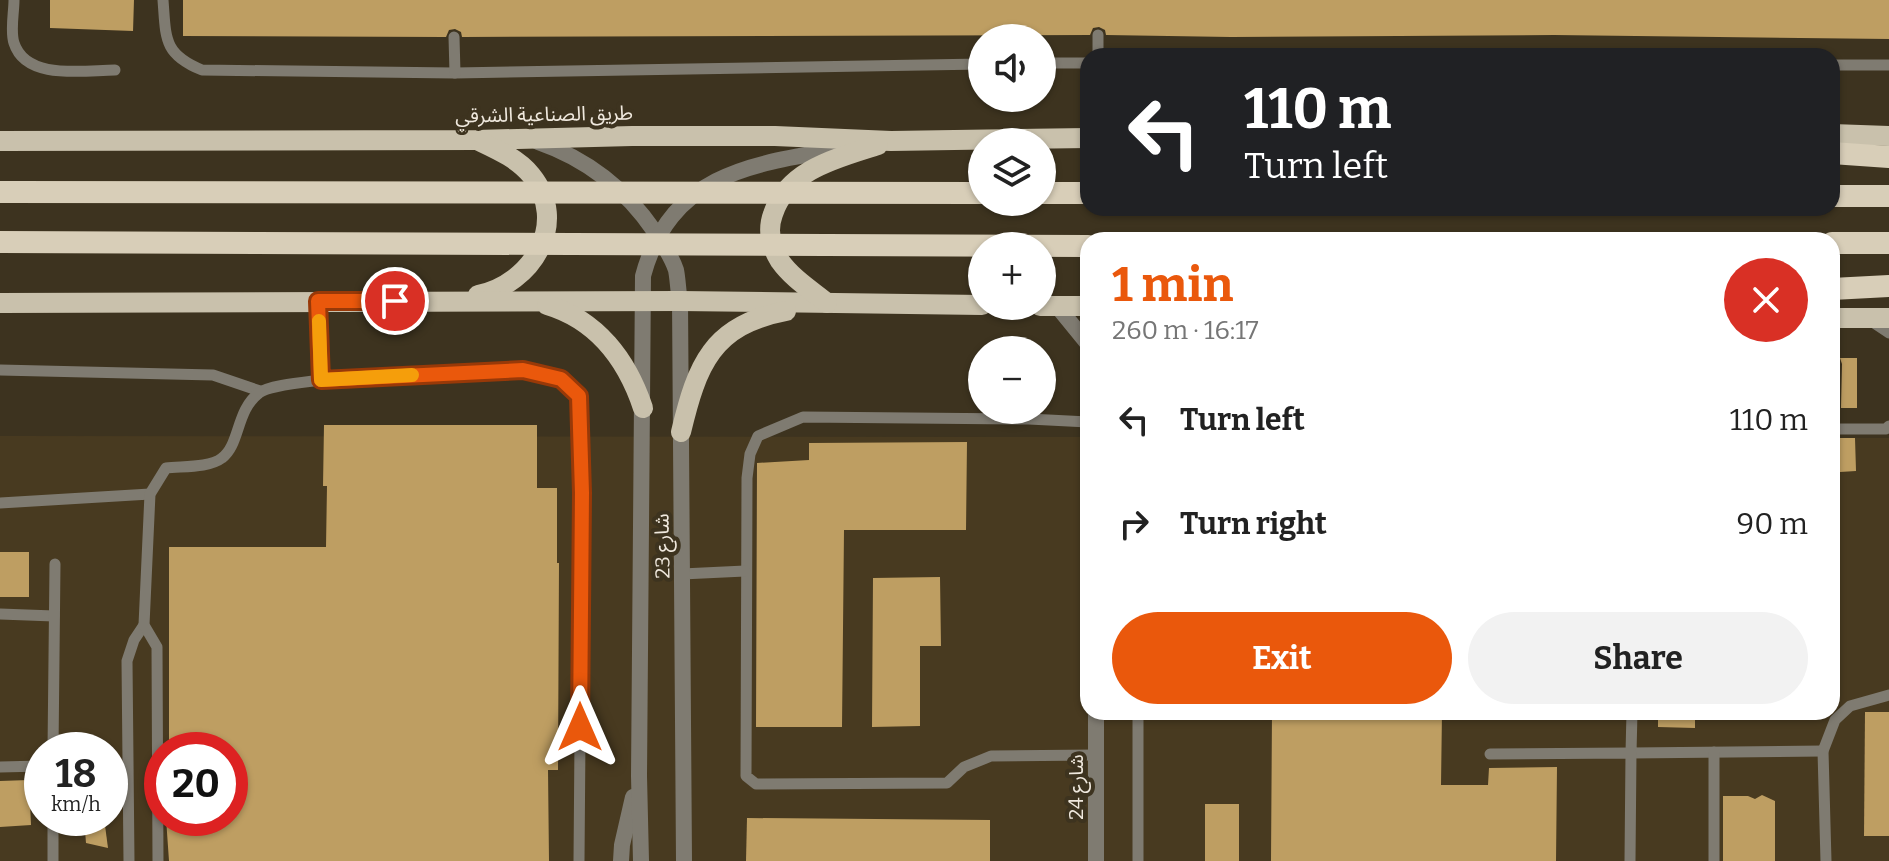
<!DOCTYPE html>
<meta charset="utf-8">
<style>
:root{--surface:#fff;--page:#f2f2f2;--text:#222;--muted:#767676;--accent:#ea580c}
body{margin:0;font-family:Bitter,"Noto Sans Arabic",serif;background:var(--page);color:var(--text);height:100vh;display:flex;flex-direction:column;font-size:30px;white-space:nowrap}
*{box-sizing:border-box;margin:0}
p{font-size:26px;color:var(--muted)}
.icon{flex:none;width:44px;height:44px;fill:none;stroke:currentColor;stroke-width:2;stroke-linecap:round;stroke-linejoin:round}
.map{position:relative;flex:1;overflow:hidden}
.sheet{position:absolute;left:1080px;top:232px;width:760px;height:488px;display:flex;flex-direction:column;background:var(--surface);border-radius:24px;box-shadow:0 2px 6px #0004}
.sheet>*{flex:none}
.banner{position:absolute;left:1080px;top:48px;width:760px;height:168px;border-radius:24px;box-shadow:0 2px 6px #0004;background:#202124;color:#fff;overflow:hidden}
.controls{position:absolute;left:968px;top:24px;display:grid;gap:16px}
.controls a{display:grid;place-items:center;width:88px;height:88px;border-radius:50%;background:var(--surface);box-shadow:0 2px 6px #0004;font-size:40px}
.speed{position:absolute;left:24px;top:732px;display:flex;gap:16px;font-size:40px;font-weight:700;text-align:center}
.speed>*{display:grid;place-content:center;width:104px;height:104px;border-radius:50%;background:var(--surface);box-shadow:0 2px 6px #0004;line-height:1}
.speed small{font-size:20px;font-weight:400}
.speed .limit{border:12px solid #d22;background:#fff;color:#111}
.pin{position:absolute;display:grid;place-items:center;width:68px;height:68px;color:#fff;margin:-34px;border:4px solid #fff;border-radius:50%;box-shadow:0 2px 8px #0007}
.me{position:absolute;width:88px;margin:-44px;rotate:0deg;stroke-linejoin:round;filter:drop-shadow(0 0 6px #0008)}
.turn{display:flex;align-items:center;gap:28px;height:168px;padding:0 32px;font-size:36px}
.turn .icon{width:104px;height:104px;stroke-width:2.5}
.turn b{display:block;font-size:56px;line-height:68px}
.round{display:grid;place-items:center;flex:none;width:84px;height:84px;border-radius:42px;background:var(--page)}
.overview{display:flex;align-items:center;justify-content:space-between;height:136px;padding:0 32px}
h1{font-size:48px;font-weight:700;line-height:60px;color:var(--accent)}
.primary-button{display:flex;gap:16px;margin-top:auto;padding:16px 32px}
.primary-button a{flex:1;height:92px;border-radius:48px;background:var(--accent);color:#fff;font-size:32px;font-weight:700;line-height:92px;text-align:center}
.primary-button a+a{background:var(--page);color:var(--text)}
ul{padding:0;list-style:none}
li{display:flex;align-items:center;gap:24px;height:104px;padding:0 32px}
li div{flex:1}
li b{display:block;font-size:30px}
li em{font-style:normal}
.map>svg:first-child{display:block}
</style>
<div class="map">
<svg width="1889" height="861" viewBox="0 0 1889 861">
<rect width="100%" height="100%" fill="#3d331f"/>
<path fill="#483a20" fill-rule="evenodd" d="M 0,436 L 1088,437 L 1088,712 L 1832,712 L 1832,438 L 1889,438 L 1889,861 L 0,861 ZM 42,750 L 110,750 L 110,818 L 42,818 ZM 162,750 L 230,750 L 230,818 L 162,818 Z"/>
<g fill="#be9e62">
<polygon points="50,0 134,0 133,31 50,28"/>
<polygon points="183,0 1889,0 1889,39 1554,35 1231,37 1106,35 1105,30 1099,27 1093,28 1090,35 462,37 461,32 455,29 449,30 446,37 183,36"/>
<polygon points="1840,358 1857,358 1857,408 1841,408 1842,364"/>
<polygon points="324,425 537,425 537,488 557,488 557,563 559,563 558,770 548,770 549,861 169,861 166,818 230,818 230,750 169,750 169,547 326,547 327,486 323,486"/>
<polygon points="1840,438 1855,438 1856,471 1840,472"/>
<polygon points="967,442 966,530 844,530 842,727 756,727 757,463 809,460 809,443"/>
<rect x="0" y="552" width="29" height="45"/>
<polygon points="940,577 941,646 920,646 920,726 872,727 873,578"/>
<polygon points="1272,712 1442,712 1441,785 1488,785 1489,768 1557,767 1556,861 1271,861"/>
<polygon points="1658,712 1695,712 1695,728 1658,727"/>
<polygon points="1865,712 1889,712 1889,836 1864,836"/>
<polygon points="29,780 31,825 0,827 0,781"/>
<polygon points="1762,795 1775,801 1775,861 1723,861 1723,796 1748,796 1755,799"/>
<rect x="1205" y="804" width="34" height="57"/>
<polygon points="84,818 104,818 108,848 86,843"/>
<polygon points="747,818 990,820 990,861 746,861"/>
</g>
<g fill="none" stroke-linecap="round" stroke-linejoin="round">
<g stroke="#7f7b71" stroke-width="11">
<path d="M 14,0 C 14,13 10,31 14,43 C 26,81 85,70 115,70"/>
<path d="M 163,0 C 166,38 163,54 202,70 L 455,73 L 982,64"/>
<polyline points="454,37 455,73"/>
<polyline points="1098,56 1098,35"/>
<polyline points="1042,63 1088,63"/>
<polyline points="1832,65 1889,65"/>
<polyline points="318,301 321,380 523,370 561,379 579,396 582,493 579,861"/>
<polyline points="1871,321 1889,333"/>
<polyline points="0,370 213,375 260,391"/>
<polyline points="1832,416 1834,364"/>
<polyline points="1088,422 1029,419 803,417 758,436 750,454 747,478 746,776 756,784 947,783 964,767 991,756 1095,755"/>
<polyline points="1832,429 1886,429 1889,426"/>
<polyline points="0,503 150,494"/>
<polyline points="682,574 745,571"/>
<polyline points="0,614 54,616"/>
<polyline points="1138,712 1138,861"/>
<polyline points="1632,712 1631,753 1823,751"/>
<polyline points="53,750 55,564"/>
<polyline points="1490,754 1631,753 1630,861"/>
<polyline points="0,767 42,766"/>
<polyline points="53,861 53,818"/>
<polyline points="129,861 127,661 134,640 144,625"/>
<path d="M 158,861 L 157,647 L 144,625 L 150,494 L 166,468 C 182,466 209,468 222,458 C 240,445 236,410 259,393 C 269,385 307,382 321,380"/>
<polyline points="1714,861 1714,752"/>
<polyline points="1826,861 1823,751 1835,720 1850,706 1889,695"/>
</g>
<g stroke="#7f7b71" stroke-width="16">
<path d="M 538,142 C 587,159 625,188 655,232 C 663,244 671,255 676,270 C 678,280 678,291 680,301 L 684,861"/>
<polyline points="1057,306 1088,344"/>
<polyline points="621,861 622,845 633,797"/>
<path d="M 641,861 L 639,776 L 643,276 C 671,171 757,163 848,148"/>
<polyline points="1096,861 1096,712"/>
</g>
<g stroke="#c9c1ac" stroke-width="20">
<polyline points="1832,134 1889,136"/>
<polyline points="0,141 476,140 632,136 775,136 891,141 1088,138"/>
<path d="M 478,295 C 532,284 570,223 531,175 C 518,159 498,150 479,141"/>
<polyline points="0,303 680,301 982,305"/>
<path d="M 827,303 C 811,290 792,278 780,261 C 771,247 767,230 773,214 C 788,169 838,158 878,145"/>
<path d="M 547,305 C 597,320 627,360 643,408"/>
<polyline points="1040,306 1088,306"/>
<polyline points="1832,318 1889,318"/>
<path d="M 681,432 C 697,365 712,325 786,311"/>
</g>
<g stroke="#d8ceb8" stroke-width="22">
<polyline points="1832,153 1889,157"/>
<polyline points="0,192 982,193"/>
<polyline points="1042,193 1088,193"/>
<polyline points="1832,196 1889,196"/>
<polyline points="0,242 1088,246"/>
<polyline points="1832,243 1889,243"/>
<polyline points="1832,289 1889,286"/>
</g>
</g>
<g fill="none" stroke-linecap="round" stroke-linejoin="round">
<defs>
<polyline id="route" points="395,301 318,301 321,380 523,370 561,379 579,396 582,493 580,727"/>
</defs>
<use href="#route" stroke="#983908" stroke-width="20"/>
<use href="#route" stroke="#ea580c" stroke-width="14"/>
<polyline stroke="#f59e0b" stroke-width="14" points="319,321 321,380 412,375"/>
</g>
<g text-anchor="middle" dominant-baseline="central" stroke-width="8" stroke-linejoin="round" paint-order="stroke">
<g font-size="20" fill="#f0e9de" stroke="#3d331f">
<text transform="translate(544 114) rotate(-1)">طريق الصناعية الشرقي</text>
<text transform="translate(662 546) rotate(-91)">شارع 23</text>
<text transform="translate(1076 787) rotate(-90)">شارع 24</text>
</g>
</g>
</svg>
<div class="controls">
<a><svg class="icon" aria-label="sound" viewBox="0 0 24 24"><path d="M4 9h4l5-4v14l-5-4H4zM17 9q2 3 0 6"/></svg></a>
<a><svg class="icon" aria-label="layers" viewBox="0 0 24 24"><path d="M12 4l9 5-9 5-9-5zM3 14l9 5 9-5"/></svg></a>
<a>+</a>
<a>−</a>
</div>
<div class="speed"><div>18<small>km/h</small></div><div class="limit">20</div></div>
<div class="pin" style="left:395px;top:301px;background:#d93025"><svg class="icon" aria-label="arrive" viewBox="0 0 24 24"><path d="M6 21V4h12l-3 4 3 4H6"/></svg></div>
<svg class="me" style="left:580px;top:727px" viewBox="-20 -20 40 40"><path d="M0-17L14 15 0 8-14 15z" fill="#ea580c" stroke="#fff" stroke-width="4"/></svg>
<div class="banner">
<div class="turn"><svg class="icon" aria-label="left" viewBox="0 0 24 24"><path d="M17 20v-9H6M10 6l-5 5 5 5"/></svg><div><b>110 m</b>Turn left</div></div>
</div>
<section class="sheet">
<div class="overview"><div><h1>1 min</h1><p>260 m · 16:17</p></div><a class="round" style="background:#d93025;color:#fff"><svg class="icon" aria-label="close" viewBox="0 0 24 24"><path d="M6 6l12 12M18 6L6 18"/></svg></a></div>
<ul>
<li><svg class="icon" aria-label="left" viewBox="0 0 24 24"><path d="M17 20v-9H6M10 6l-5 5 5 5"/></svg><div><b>Turn left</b></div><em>110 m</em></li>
<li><svg class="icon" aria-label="right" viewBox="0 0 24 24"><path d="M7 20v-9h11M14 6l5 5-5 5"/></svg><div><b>Turn right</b></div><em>90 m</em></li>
</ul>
<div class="primary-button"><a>Exit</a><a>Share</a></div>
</section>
</div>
